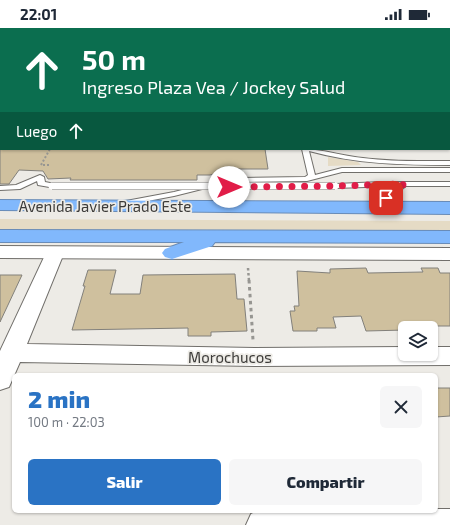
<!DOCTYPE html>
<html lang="es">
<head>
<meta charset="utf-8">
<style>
  body { margin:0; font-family:"Exo 2",sans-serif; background:#f6f6f7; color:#1f2937; height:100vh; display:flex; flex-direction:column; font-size:15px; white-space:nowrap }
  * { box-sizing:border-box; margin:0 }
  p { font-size:13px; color:#747a83 }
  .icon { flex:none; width:22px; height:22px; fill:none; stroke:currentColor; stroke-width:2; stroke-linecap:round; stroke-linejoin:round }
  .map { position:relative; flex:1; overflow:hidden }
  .drawer { position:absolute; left:12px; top:345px; width:426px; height:140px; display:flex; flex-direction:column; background:#fff; border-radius:6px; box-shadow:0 1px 3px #0004 }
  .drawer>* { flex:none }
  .top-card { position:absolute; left:0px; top:0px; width:450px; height:122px; box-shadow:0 1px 3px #0004; background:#0b6e4f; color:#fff; overflow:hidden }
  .buttons { position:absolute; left:398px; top:293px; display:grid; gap:8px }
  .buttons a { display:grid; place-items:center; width:40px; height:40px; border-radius:6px; background:#fff; box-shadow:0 1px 3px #0004; font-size:20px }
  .pin { position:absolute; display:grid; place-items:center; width:34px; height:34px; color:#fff; margin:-17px; border-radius:8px; box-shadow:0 2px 6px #0006 }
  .me { position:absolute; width:44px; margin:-22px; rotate:90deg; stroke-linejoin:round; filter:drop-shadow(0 0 3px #0008) }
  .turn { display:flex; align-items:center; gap:14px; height:84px; padding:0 16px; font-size:18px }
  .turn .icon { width:52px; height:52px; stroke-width:2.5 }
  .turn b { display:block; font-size:28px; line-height:34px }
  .then { display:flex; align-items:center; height:38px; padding:0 16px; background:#0003; gap:8px; font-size:15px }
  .round { display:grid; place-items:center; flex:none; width:42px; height:42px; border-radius:6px; background:#f6f6f7 }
  .overview { display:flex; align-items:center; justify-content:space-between; height:68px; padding:0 16px }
  h1 { font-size:24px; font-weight:800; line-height:30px; color:#2a73c4 }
  .cta { display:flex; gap:8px; margin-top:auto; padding:8px 16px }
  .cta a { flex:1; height:46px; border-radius:6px; background:#2a73c4; color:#fff; font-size:16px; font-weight:800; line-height:46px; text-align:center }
  .cta a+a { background:#f6f6f7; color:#1f2937 }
  .status { display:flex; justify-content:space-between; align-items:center; height:28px; padding:0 20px; background:#fff; direction:ltr }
  .status svg { height:11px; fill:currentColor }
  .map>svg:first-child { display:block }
</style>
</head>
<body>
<div class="status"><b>22:01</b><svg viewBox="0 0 49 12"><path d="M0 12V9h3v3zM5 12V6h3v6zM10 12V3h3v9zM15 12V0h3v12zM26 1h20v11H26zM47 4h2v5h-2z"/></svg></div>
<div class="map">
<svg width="450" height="497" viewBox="0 0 450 497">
  <rect width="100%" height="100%" fill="#edebe6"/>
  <g fill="#e5dbc5">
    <polygon points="328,129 358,134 361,137 328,138"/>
    <polygon points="0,191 450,193 450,203 0,203"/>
  </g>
  <g fill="#cfc09e" stroke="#82807b">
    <polygon points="0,121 265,121 268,141 235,141 210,147 197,147 197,152 70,152 71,150 48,151 43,143 19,142 9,156 0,156"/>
    <polygon points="366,240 368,245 423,244 421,240 438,240 440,245 450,245 450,298 410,298 411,300 405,300 405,302 366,303 361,288 333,289 336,300 317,300 317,303 293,303 290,283 295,283 294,278 299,278 297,243 330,245 330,241"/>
    <polygon points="88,242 116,242 110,266 140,266 143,247 235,246 237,271 244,271 247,303 211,304 211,308 188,308 188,300 72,302 85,258 83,258"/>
    <polygon points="0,247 22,247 0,294"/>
    <polygon points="436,360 450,360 450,388 436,389"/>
  </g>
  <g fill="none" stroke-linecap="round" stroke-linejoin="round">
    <defs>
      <g id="lane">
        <polygon points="441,0 445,0 446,1 442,1"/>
        <rect x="449" y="27" width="1" height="3"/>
        <rect x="449" y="52" width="1" height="4"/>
        <rect x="0" y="66" width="1" height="4"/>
        <rect x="449" y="87" width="1" height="4"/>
        <path d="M302,121C322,121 342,128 363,130C392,134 421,133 450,133V137C402,137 356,136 309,123L315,147L342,140H450V144H342L307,153L240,154L222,156L174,168L126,177L122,175L126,173L174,164L222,152L240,150L305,149L308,147Z"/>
        <polygon points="40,147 44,149 45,154 55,156 55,160 38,157 37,153 20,161 0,162 0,158 16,157"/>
        <polygon points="382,154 450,154 450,158 406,158 374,183 371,182 370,180 371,178 396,158 335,160 331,158 335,156"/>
      </g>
      <g id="street">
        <polygon points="55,219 62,221 64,225 27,316 255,320 405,319 405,326 431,326 431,319 450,319 450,337 255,338 20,334 9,359 0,362 0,323 46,225 48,221"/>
        <polygon points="436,481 450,481 450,497 246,497 251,486 257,483 436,483"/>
      </g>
      <polygon id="secondary" points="0,218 450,220 450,232 0,230"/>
      <g id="highway">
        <polygon points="0,172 450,174 450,186 0,182"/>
        <polygon points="0,202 450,203 450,215 215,214 212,218 172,231 165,229 162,225 165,221 184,214 0,214"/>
      </g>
    </defs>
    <use href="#lane" stroke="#716f6b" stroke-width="2"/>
    <use href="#street" stroke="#716f6b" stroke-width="2"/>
    <use href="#secondary" stroke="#716f6b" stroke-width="2"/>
    <use href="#highway" stroke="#698cb8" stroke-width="2"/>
    <polyline stroke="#979692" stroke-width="2" stroke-dasharray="2 2" stroke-linecap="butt" points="49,137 41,137 50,121"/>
    <polyline stroke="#979692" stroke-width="2.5" stroke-dasharray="2.5 2.5" stroke-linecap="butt" points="248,240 249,253"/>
    <polyline stroke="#979692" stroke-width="3" stroke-dasharray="3.5 3.5" stroke-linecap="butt" points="249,252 253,312"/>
    <use href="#lane" fill="#fff" fill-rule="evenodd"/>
    <use href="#street" fill="#fff" fill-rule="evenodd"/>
    <use href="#secondary" fill="#fff" fill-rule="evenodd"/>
    <use href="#highway" fill="#81b8fc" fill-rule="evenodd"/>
    <defs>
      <polyline id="lane-bridge" points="52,158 335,158"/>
    </defs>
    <use href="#lane-bridge" stroke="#716f6b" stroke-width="8" stroke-linecap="butt"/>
    <use href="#lane-bridge" stroke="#fff" stroke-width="7"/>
  </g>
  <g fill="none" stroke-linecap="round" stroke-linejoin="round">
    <polyline stroke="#e11d48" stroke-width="7" stroke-dasharray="0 12.6" points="229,159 334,158 404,156 386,170"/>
  </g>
  <g text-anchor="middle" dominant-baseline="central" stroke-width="3.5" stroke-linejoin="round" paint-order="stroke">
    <g font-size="15" fill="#3c3b39" stroke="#edebe6">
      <text x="105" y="178">Avenida Javier Prado Este</text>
      <text x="230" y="329">Morochucos</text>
    </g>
  </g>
</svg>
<div class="buttons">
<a><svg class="icon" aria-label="layers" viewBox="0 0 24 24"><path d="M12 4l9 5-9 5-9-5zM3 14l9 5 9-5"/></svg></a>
</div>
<div class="pin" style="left:386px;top:170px;background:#d93025"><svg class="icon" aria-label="arrive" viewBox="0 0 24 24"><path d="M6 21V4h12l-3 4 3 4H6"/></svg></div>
<svg class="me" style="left:229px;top:159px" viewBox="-20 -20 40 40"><circle r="19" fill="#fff"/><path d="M0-13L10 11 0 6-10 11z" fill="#e11d48"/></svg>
<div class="top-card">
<div class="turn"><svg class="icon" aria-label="ahead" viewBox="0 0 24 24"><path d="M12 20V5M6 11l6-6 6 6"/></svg><div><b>50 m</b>Ingreso Plaza Vea / Jockey Salud</div></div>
<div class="then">Luego<svg class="icon" aria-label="ahead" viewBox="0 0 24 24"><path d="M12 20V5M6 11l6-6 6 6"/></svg></div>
</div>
<section class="drawer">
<div class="overview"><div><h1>2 min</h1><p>100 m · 22:03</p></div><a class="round"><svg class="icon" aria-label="close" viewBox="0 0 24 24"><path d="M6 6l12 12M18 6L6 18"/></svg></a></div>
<div class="cta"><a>Salir</a><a>Compartir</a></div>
</section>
</div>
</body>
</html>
